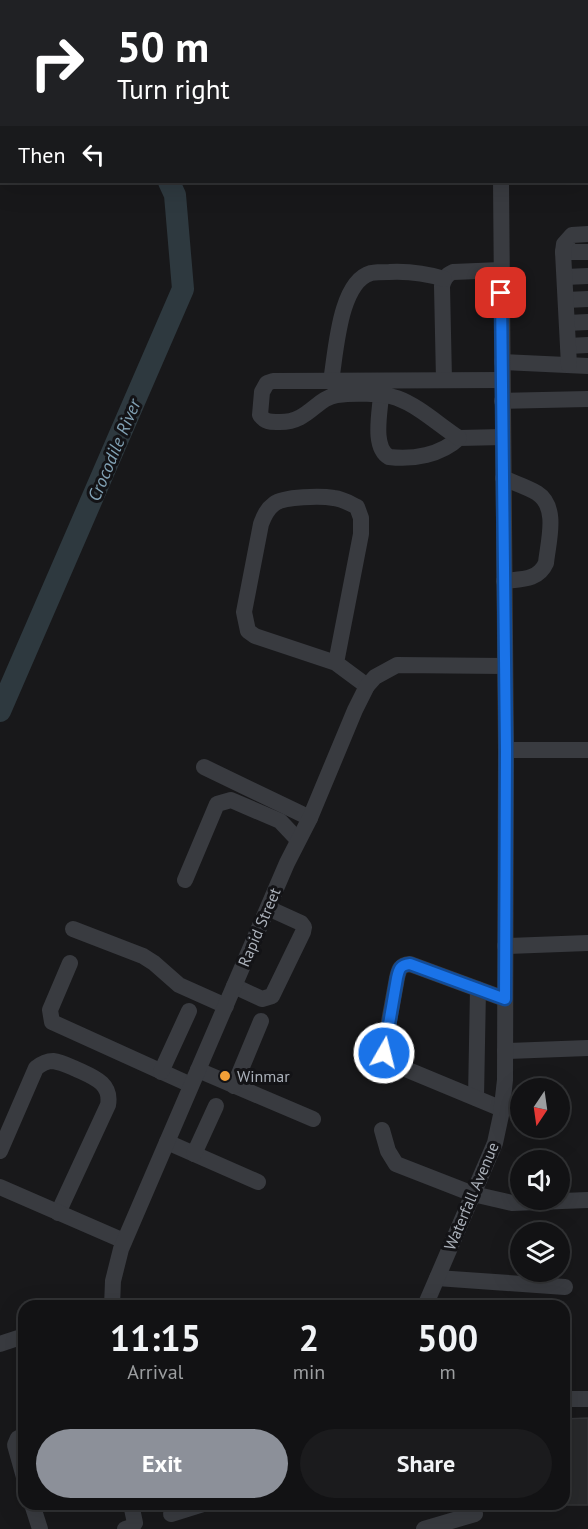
<!DOCTYPE html>
<html lang="en">
<head>
<meta charset="utf-8">
<style>
  body { margin:0; font-family:"PT Sans",sans-serif; background:#1b1b1d; color:#f1f3f6; height:100vh; display:flex; flex-direction:column; font-size:22px; white-space:nowrap }
  * { box-sizing:border-box; margin:0 }
  p { font-size:20px; color:#9c9ea0 }
  .icon { flex:none; width:33px; height:33px; fill:none; stroke:currentColor; stroke-width:2; stroke-linecap:round; stroke-linejoin:round }
  .map { position:relative; flex:1; overflow:hidden }
  .side { position:absolute; left:18px; top:1300px; width:552px; height:210px; display:flex; flex-direction:column; background:#121214; border-radius:18px; box-shadow:0 6px 24px #0002,0 0 0 2px #313234 }
  .side>* { flex:none }
  .top-card { position:absolute; left:0px; top:0px; width:588px; height:183px; box-shadow:0 6px 24px #0002,0 0 0 2px #313234; background:#202124; color:#fff; overflow:hidden }
  .needle { width:39px; rotate:193deg }
  .tools { position:absolute; left:510px; top:1078px; display:grid; gap:12px }
  .tools a { display:grid; place-items:center; width:60px; height:60px; border-radius:50%; background:#121214; box-shadow:0 6px 24px #0002,0 0 0 2px #313234; font-size:30px }
  .pin { position:absolute; display:grid; place-items:center; width:51px; height:51px; color:#fff; margin:-26px; border-radius:12px; box-shadow:0 3px 9px #0006 }
  .me { position:absolute; width:66px; margin:-33px; rotate:8deg; stroke-linejoin:round; filter:drop-shadow(0 0 4px #0008) }
  .turn { display:flex; align-items:center; gap:21px; height:126px; padding:0 18px; font-size:27px }
  .turn .icon { width:78px; height:78px; stroke-width:2.5 }
  .turn b { display:block; font-size:42px; line-height:51px }
  .then { display:flex; align-items:center; height:57px; padding:0 18px; background:#0003; gap:12px; font-size:22px }
  .eta { display:flex; justify-content:space-evenly; align-items:center; height:102px; text-align:center }
  .eta b { font-size:36px; font-weight:800; line-height:42px }
  .button { display:flex; gap:12px; margin-top:auto; padding:12px 18px }
  .button a { flex:1; height:69px; border-radius:36px; background:#8c9099; color:#fff; font-size:24px; font-weight:800; line-height:69px; text-align:center }
  .button a+a { background:#1b1b1d; color:#f1f3f6 }
  .map>svg:first-child { display:block }
</style>
</head>
<body>
<div class="map">
<svg width="588" height="1529" viewBox="0 0 588 1529">
  <rect width="100%" height="100%" fill="#18181a"/>
  <g fill="none" stroke-linecap="round" stroke-linejoin="round">
    <g stroke="#2e393f" stroke-width="22">
      <polyline points="83,0 84,2"/>
      <polyline points="0,711 183,289 175,195 169,182"/>
    </g>
  </g>
  <polygon fill="#28292b" stroke="#323336" stroke-width="1.5" points="588,1418 588,1505 564,1505 564,1419"/>
  <g fill="none" stroke-linecap="round" stroke-linejoin="round">
    <g stroke="#393b40" stroke-width="16">
      <polyline points="325,0 327,2"/>
      <polyline points="500,0 500,2"/>
      <polyline points="563,252 588,252"/>
      <polyline points="565,277 588,276"/>
      <polyline points="566,300 588,299"/>
      <polyline points="567,323 588,322"/>
      <polyline points="568,346 588,345"/>
      <polyline points="502,362 588,366"/>
      <polyline points="569,365 563,252 564,244 572,235 588,234"/>
      <path d="M444,380L442,286C444,279 446,275 453,272L501,270"/>
      <path d="M331,381C336,353 339,282 371,273C376,272 384,272 389,272C409,271 425,273 444,279"/>
      <path d="M381,395C380,413 372,447 389,457C413,460 441,455 459,438L503,437"/>
      <polyline points="502,401 588,399"/>
      <path d="M459,438C439,425 419,406 397,398C382,393 352,393 337,395C316,398 309,422 280,422C271,422 266,423 260,415L262,392L267,383L273,381L502,380"/>
      <path d="M503,478C514,483 527,487 537,493C559,507 548,542 546,563C538,581 520,579 504,581"/>
      <path d="M336,663L361,534V518L357,507C349,503 343,499 334,498C322,496 284,496 274,504C267,509 264,516 261,524L244,612L248,631L255,636L336,663L367,686"/>
      <polyline points="506,750 588,750"/>
      <polyline points="204,767 310,818"/>
      <polyline points="185,880 217,804 231,800 280,821 298,840"/>
      <polyline points="73,929 143,956 154,963 179,985 226,1006"/>
      <polyline points="505,946 588,943"/>
      <polyline points="70,963 50,1010 52,1022 191,1085"/>
      <polyline points="234,986 262,999 272,996 303,932 304,927 301,923 268,908"/>
      <polyline points="505,1051 588,1048"/>
      <polyline points="198,1070 313,1119"/>
      <polyline points="161,1072 189,1011"/>
      <polyline points="234,1086 261,1021"/>
      <polyline points="476,1098 478,989"/>
      <path d="M502,1109L396,1065L387,1057L384,1049L397,978C399,969 400,965 410,964L505,999"/>
      <polyline points="382,1130 388,1151 396,1164 473,1194 512,1203 588,1200"/>
      <polyline points="167,1142 258,1182"/>
      <path d="M0,1151L36,1068C41,1064 47,1061 53,1061C61,1062 69,1066 76,1069C93,1077 112,1083 108,1105L58,1213"/>
      <polyline points="194,1154 216,1106"/>
      <polyline points="0,1187 124,1241"/>
      <polyline points="437,1278 565,1287"/>
      <polyline points="112,1306 113,1281 121,1249 287,863 310,818 355,710 367,686 375,677 397,665 504,666"/>
      <polyline points="425,1306 495,1143 501,1115 505,1080 506,750 501,182"/>
      <polyline points="0,1344 24,1336"/>
      <polyline points="564,1399 588,1399"/>
      <polyline points="24,1436 18,1438 15,1445 24,1477"/>
      <polyline points="32,1504 40,1529"/>
      <polyline points="171,1514 203,1504"/>
      <polyline points="125,1529 131,1527 135,1523 131,1504"/>
      <polyline points="424,1529 475,1514"/>
    </g>
  </g>
  <g fill="none" stroke-linecap="round" stroke-linejoin="round">
    <defs>
      <path id="route" d="M384,1053L397,978C399,969 400,965 410,964L505,999L506,750L501,293"/>
    </defs>
    <use href="#route" stroke="#114b97" stroke-width="15"/>
    <use href="#route" stroke="#1a73e8" stroke-width="10"/>
  </g>
  <circle fill="#f3a037" stroke="#131316" stroke-width="2" cx="225" cy="1076" r="6"/>
  <g text-anchor="middle" dominant-baseline="central" stroke-width="6" stroke-linejoin="round" paint-order="stroke">
    <g font-size="16" fill="#abb1ba" stroke="#131316">
      <text transform="translate(259 927) rotate(-67)">Rapid Street</text>
      <text transform="translate(471 1196) rotate(-67)">Waterfall Avenue</text>
    </g>
    <g font-size="16" fill="#abb1ba" stroke="#131316" text-anchor="start">
      <text x="237" y="1076">Winmar</text>
    </g>
    <g font-size="18" font-style="italic" fill="#82a2b5" stroke="#131316">
      <text transform="translate(114 450) rotate(-67)">Crocodile River</text>
    </g>
  </g>
</svg>
<div class="tools">
<a><svg class="needle" viewBox="-14 -14 28 28"><path d="M0-13l5 13h-10z" fill="#e53935"/><path d="M0 13l5-13h-10z" fill="#9c9ea0"/></svg></a>
<a><svg class="icon" aria-label="sound" viewBox="0 0 24 24"><path d="M4 9h4l5-4v14l-5-4H4zM17 9q2 3 0 6"/></svg></a>
<a><svg class="icon" aria-label="layers" viewBox="0 0 24 24"><path d="M12 4l9 5-9 5-9-5zM3 14l9 5 9-5"/></svg></a>
</div>
<div class="pin" style="left:501px;top:293px;background:#d93025"><svg class="icon" aria-label="arrive" viewBox="0 0 24 24"><path d="M6 21V4h12l-3 4 3 4H6"/></svg></div>
<svg class="me" style="left:384px;top:1053px" viewBox="-20 -20 40 40"><circle r="17" fill="#1a73e8" stroke="#fff" stroke-width="3"/><path d="M0-11L8 9 0 5-8 9z" fill="#fff"/></svg>
<div class="top-card">
<div class="turn"><svg class="icon" aria-label="right" viewBox="0 0 24 24"><path d="M7 20v-9h11M14 6l5 5-5 5"/></svg><div><b>50 m</b>Turn right</div></div>
<div class="then">Then<svg class="icon" aria-label="left" viewBox="0 0 24 24"><path d="M17 20v-9H6M10 6l-5 5 5 5"/></svg></div>
</div>
<section class="side">
<div class="eta">
<div><b>11:15</b><p>Arrival</p></div>
<div><b>2</b><p>min</p></div>
<div><b>500</b><p>m</p></div>
</div>
<div class="button"><a>Exit</a><a>Share</a></div>
</section>
</div>
</body>
</html>
